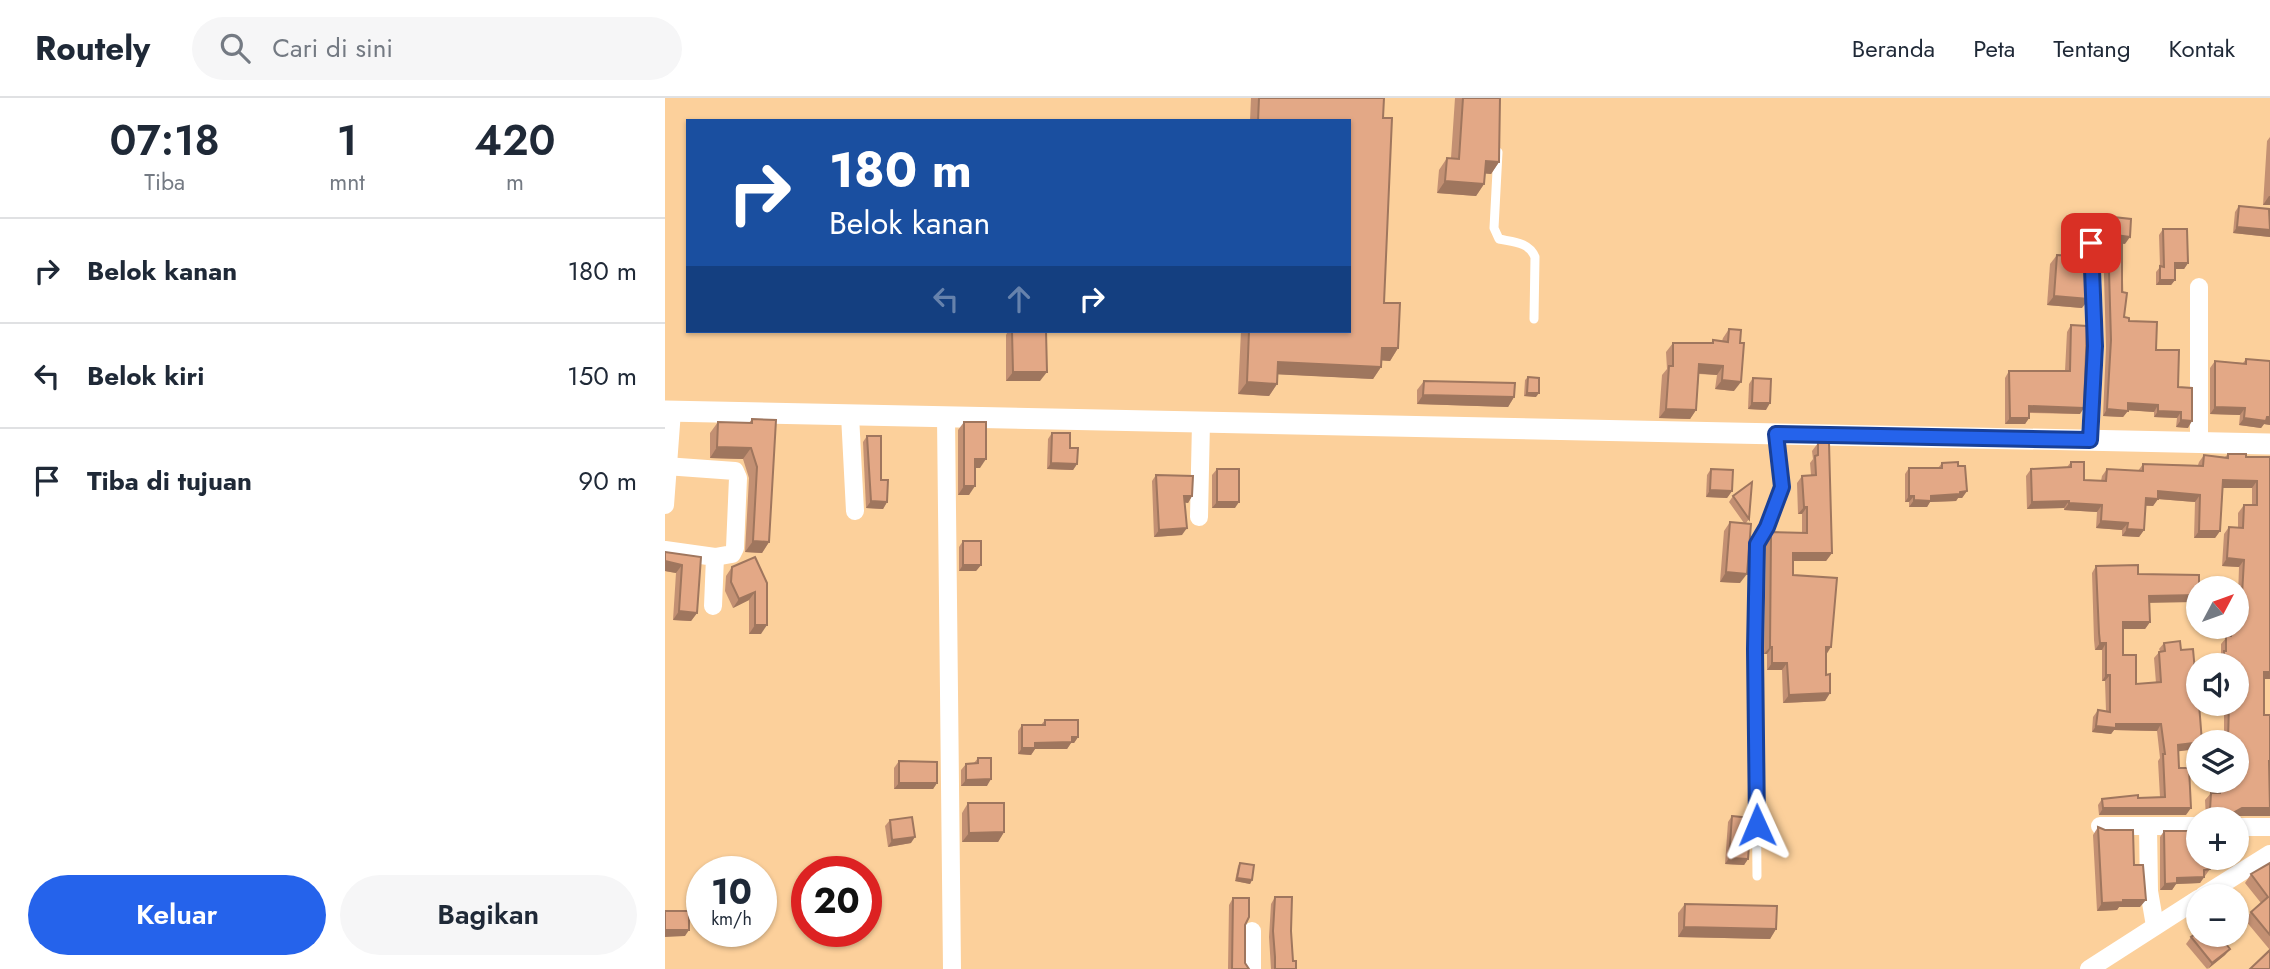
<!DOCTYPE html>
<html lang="id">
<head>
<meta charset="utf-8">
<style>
  body { margin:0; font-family:Jost,sans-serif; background:#f6f6f7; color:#1f2937; height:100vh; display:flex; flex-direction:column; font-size:26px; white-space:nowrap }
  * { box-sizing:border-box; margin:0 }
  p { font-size:23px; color:#747a83 }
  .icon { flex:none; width:38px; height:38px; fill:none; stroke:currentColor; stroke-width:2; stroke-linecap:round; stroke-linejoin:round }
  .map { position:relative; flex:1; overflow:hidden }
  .sheet { display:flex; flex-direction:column; background:#fff; width:665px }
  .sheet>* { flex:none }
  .banner { position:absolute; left:21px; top:21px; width:665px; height:214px; border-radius:0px; box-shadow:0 2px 5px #0004; background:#1a4fa0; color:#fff; overflow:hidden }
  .needle { width:46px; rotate:49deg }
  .fabs { position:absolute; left:1521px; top:478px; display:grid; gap:14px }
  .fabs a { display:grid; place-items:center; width:63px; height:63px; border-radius:50%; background:#fff; box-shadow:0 2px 5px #0004; font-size:35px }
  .speed { position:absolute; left:21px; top:758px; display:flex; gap:14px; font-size:35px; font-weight:700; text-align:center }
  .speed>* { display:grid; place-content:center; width:91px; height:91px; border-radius:50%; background:#fff; box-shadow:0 2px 5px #0004; line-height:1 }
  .speed small { font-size:18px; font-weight:400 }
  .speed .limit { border:10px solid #d22; background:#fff; color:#111 }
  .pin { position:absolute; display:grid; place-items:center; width:60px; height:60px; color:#fff; margin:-30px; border-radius:14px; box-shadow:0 4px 10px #0006 }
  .me { position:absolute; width:77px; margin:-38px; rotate:359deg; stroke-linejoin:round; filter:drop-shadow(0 0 5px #0008) }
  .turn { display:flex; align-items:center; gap:24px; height:147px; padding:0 28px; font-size:32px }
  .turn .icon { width:91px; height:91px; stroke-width:2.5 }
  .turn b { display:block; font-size:49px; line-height:60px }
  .lanes { display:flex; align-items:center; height:66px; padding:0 28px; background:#0003; justify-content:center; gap:35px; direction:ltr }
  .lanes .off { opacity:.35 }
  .eta { display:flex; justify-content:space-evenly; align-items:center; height:119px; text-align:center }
  .eta b { font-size:42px; font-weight:600; line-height:49px }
  .action { display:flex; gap:14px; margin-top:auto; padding:14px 28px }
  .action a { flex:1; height:80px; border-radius:42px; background:#2563eb; color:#fff; font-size:28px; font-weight:600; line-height:80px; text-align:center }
  .action a+a { background:#f6f6f7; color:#1f2937 }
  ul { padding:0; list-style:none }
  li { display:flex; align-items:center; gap:21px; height:105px; padding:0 28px; border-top:2px solid #e0e1e3 }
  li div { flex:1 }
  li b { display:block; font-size:26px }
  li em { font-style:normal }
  header { display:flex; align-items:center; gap:42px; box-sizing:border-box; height:98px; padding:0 35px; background:#fff; border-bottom:2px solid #e0e1e3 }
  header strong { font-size:33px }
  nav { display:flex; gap:38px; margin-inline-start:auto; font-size:24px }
  .search { width:490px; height:63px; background:#f6f6f7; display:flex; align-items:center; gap:18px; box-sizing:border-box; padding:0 24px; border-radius:38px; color:#747a83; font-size:26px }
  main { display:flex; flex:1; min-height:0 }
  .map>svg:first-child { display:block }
</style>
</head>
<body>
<header>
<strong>Routely</strong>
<div class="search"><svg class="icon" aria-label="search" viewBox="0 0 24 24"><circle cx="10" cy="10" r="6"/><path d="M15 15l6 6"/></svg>Cari di sini</div>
<nav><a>Beranda</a><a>Peta</a><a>Tentang</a><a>Kontak</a></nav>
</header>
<main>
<section class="sheet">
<div class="eta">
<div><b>07:18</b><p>Tiba</p></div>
<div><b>1</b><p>mnt</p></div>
<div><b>420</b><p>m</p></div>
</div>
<ul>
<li><svg class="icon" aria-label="right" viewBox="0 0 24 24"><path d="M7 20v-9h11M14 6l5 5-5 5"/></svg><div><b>Belok kanan</b></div><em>180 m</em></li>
<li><svg class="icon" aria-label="left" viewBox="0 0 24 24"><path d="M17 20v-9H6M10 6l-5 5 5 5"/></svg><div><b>Belok kiri</b></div><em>150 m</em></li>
<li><svg class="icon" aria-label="arrive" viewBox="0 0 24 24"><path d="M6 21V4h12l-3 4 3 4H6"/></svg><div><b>Tiba di tujuan</b></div><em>90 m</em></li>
</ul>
<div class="action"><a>Keluar</a><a>Bagikan</a></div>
</section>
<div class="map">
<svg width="1605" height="871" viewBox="0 0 1605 871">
  <rect width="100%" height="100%" fill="#fcd09b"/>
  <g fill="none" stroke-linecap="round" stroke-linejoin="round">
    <g stroke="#fff" stroke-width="9">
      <path d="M833,54L829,130L834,141C848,144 864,144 870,159L869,221"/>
      <polyline points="1092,778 1090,551 1092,446 1102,429 1117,389 1111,338"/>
    </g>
    <g stroke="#fff" stroke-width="18">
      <polyline points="1534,189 1534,345"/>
      <polyline points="185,317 190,413"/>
      <polyline points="281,319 287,871"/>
      <polyline points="1425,342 1430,249 1426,145"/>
      <polyline points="0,368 70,373 73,380 70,450 67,456 50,459"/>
      <polyline points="0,407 7,313"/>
      <polyline points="534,419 536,324"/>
      <polyline points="0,452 50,459 48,508"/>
      <polyline points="1435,728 1533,728"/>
      <polyline points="1483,729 1484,793 1490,828"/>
      <polyline points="1572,729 1605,729"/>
      <polyline points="1538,798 1605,756"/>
      <polyline points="587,871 587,833"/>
      <polyline points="1424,871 1533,801"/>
    </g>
    <polyline stroke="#fff" stroke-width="21" points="0,313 1605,346"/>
  </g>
  <g fill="#c39073">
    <polygon points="586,0 719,0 719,205 733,250 725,263 717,262 716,269 708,281 613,276 612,286 604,298 573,296 576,233 684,233 684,23 585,23"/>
    <polygon points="790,0 835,0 834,64 826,76 820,75 819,86 811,98 772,95 774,72 782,60 786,60"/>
    <polygon points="1605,39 1605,107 1598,107 1602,43"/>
    <polygon points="1574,108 1604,116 1605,139 1568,135 1570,114"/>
    <polygon points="1439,118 1460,146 1457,145 1459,219 1464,223 1491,252 1513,289 1523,330 1511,329 1512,320 1489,319 1489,314 1463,312 1458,319 1438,318 1441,249 1438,143 1433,137 1434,125"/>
    <polygon points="1498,131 1523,165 1519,171 1510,171 1510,182 1506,187 1491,187 1491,174 1495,169 1494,137"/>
    <polygon points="1392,157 1417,210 1382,207 1385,166"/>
    <polygon points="1406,227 1415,316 1364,315 1364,320 1360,326 1340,326 1340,280 1344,273 1400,273 1402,234"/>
    <polygon points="1064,231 1069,293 1050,291 1052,277 1034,276 1031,312 1025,321 994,320 997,277 1002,271 1001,254 1008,245 1046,245 1048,242 1057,243 1058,240"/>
    <polygon points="343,233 381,233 375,283 341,283 341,237"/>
    <polygon points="1581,261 1605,263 1605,327 1599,326 1596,330 1574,327 1575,317 1545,316 1545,270 1550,263 1578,265"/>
    <polygon points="863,279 871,299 859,298 860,282"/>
    <polygon points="1088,280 1101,312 1083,311 1084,286"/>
    <polygon points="759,283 849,299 843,309 752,306 752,292"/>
    <polygon points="87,321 104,444 97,455 80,454 84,380 78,361 45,360 45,335 53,324 84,325"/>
    <polygon points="299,324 315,370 310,370 304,397 293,397 293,332"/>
    <polygon points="387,335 405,350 412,366 408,372 382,371 383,341"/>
    <polygon points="202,338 222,404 218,411 201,410 198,344"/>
    <polygon points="1153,345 1167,455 1161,463 1128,463 1128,477 1161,557 1161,577 1165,595 1160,603 1118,605 1117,572 1102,572 1102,556 1099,556 1101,445 1108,434 1137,435 1137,416 1133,416 1132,385 1137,378 1146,377 1145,365 1148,361 1147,353"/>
    <polygon points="1563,356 1581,359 1605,359 1605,581 1599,581 1599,617 1604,670 1605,718 1572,718 1566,721 1541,721 1540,702 1546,695 1550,695 1550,682 1572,682 1572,644 1554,644 1555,642 1559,642 1559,615 1550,614 1550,606 1572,606 1572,567 1554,567 1553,560 1556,556 1556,546 1561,540 1560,528 1572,528 1574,469 1557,468 1559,436 1564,429 1573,429 1573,415 1579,407 1587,407 1587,390 1558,390 1555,433 1550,440 1529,440 1530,404 1493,401 1488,408 1480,408 1479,432 1474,439 1457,438 1457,432 1431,430 1432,414 1399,412 1399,410 1362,411 1361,378 1366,371 1402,369 1406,364 1419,382 1436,383 1437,378 1442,371 1473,373 1478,366 1533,367 1534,364 1539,357 1560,359"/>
    <polygon points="1277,365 1293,368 1302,393 1297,400 1293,400 1291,403 1265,404 1262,409 1244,409 1244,404 1240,404 1240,376 1244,370 1273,370"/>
    <polygon points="552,371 570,410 547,410 547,377"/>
    <polygon points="1046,371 1067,393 1062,400 1041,399 1042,377"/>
    <polygon points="491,377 527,398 523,405 520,404 517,437 489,439 487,383"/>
    <polygon points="1068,398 1084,421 1081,425 1075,485 1055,484 1059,433 1065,424 1079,425 1064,404"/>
    <polygon points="298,443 316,467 311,473 294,473 294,449"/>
    <polygon points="0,454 36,459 32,515 26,523 8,522 11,475 0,473"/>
    <polygon points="90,459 96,536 84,536 84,502 68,510 60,493 61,478 67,469"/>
    <polygon points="1431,468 1473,476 1533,490 1533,499 1530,504 1484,504 1485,524 1480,531 1458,531 1458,557 1471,586 1491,585 1489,560 1495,553 1494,551 1499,545 1516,552 1532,651 1513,653 1514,670 1521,717 1434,717 1433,707 1437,701 1495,699 1493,663 1495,660 1492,633 1449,632 1446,636 1427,634 1428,619 1433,612 1441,613 1440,583 1437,583 1437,552 1430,552 1429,542 1427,475"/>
    <polygon points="380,622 413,639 409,645 406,645 402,651 370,651 366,657 353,656 353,633 357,627 376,627"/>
    <polygon points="313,660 322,688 296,688 296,672 301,666 309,665"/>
    <polygon points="234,663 272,685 268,691 229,691 229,670"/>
    <polygon points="303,705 339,734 333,744 297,744 297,715"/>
    <polygon points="1067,718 1083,761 1079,767 1060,766 1063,724"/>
    <polygon points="225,722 246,745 223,749 220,728"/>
    <polygon points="1433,729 1469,767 1475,809 1454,809 1452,812 1432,813 1428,737"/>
    <polygon points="1499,733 1527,743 1545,771 1535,785 1511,786 1507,792 1495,792 1495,739"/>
    <polygon points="575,765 587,782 585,786 570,783 573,768"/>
    <polygon points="1605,765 1605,871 1605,852 1580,822 1586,814 1596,805 1580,785 1586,776"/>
    <polygon points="610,799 626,833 628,863 631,871 606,871 604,839 606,806"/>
    <polygon points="568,800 580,827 580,865 584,871 563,871 564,807"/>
    <polygon points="1020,806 1111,831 1105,841 1013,839 1013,815"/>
    <polygon points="1526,839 1565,851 1560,857 1542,871 1521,846"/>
  </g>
  <g fill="#9f765e">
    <polygon points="821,63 834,64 826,76 813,75"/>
    <polygon points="780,83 819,86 811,98 772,95"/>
    <polygon points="1604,98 1605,98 1605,107 1598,107"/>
    <polygon points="1572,129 1605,132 1605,139 1568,135"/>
    <polygon points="1457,138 1465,139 1460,146 1452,145"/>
    <polygon points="1510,165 1523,165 1519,171 1506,171"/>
    <polygon points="1495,182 1510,182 1506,187 1491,187"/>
    <polygon points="1389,198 1424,201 1417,210 1382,207"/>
    <polygon points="717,250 733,250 725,263 709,262"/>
    <polygon points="613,264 716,269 708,281 605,276"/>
    <polygon points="1034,266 1058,268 1052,277 1028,275"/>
    <polygon points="348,274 382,274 375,283 341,283"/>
    <polygon points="1057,282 1076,284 1069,293 1050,291"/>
    <polygon points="582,284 612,286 604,298 573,296"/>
    <polygon points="862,295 874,295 871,299 859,298"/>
    <polygon points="758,297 849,299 843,309 752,306"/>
    <polygon points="1087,305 1105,305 1101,312 1083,311"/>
    <polygon points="1463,305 1493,307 1489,314 1459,312"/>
    <polygon points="1364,308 1419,310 1415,316 1360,314"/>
    <polygon points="1550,309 1580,310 1575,317 1545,316"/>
    <polygon points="1001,311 1031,312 1025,321 994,320"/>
    <polygon points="1442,311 1463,313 1458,319 1438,318"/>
    <polygon points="1493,313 1516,314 1512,320 1489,319"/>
    <polygon points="1602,319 1605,319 1605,327 1599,326 1596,330 1574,327 1579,320"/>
    <polygon points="1345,320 1364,320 1360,326 1340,326"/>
    <polygon points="1516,322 1527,323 1523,330 1511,329"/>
    <polygon points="52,349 86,350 78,361 45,360"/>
    <polygon points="310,361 321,361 315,370 304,370"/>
    <polygon points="386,365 412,366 408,372 382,371"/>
    <polygon points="1558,382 1592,383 1587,390 1553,390"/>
    <polygon points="299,388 310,388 304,397 293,397"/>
    <polygon points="1045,392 1067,393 1062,400 1041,399"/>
    <polygon points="1302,393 1297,400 1293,400 1291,403 1265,404 1262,409 1244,409 1249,402 1266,398"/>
    <polygon points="1493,393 1535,397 1530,404 1493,401 1488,408 1475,407 1481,400"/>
    <polygon points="519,398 527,398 523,405 515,404"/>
    <polygon points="1244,398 1249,398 1244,404 1240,404"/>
    <polygon points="206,403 222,404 218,411 201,410"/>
    <polygon points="1404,403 1399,410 1362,411 1367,404"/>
    <polygon points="552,404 574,404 570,410 547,410"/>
    <polygon points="1404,405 1437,407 1432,414 1399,412"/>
    <polygon points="1139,409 1142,409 1137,416 1133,416"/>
    <polygon points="1436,423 1463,425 1457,432 1431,430"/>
    <polygon points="522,430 517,437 489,439 494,432"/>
    <polygon points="1462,431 1479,432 1474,439 1457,438"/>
    <polygon points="1534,433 1555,433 1550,440 1529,440"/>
    <polygon points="88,443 104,444 97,455 80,454"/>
    <polygon points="1128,455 1167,455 1161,463 1122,463"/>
    <polygon points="1562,460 1579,462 1574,469 1557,468"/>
    <polygon points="0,463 17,467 11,475 0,473"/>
    <polygon points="298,467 316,467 311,473 294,473"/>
    <polygon points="1061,474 1082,476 1075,485 1055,484"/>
    <polygon points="90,494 84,502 68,510 74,501"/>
    <polygon points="1533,497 1533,499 1530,504 1480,505 1484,498"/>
    <polygon points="14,513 32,515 26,523 8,522"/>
    <polygon points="1458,524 1485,524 1480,531 1453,531"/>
    <polygon points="90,527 102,527 96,536 84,536"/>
    <polygon points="1435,545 1441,545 1437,552 1430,552"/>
    <polygon points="1105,549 1107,549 1102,556 1099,556"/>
    <polygon points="1161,549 1166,549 1161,557"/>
    <polygon points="1107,565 1122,565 1117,572 1102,572"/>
    <polygon points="1599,574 1605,574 1605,581 1594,581"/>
    <polygon points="1441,577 1445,577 1440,583 1437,583"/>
    <polygon points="1165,595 1160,603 1118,605 1124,597"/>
    <polygon points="1555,607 1564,607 1559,615 1550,614"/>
    <polygon points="1451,626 1496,626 1492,633 1449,632 1446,636 1427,634 1431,628"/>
    <polygon points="407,639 413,639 409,645 406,645 402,651 370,651 366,657 353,656 357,650 370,645"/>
    <polygon points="1533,645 1532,651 1508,654 1513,647"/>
    <polygon points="326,681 322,688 296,688 301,682"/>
    <polygon points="234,685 272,685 268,691 229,691"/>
    <polygon points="1438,710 1526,710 1521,717 1434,717"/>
    <polygon points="1577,710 1605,710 1605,718 1572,718 1566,721 1568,715"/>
    <polygon points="339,734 333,744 297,744 304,735"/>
    <polygon points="250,739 246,745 223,749 227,742"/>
    <polygon points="1572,751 1580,751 1575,758 1572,758"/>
    <polygon points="1064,760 1083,761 1079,767 1060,766"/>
    <polygon points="1539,779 1535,785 1511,786 1507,792 1495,792 1500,786 1512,780"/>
    <polygon points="572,780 587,782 585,786 570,783"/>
    <polygon points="1458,802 1481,802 1475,809 1454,809 1452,812 1432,813 1437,805"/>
    <polygon points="1019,829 1111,831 1105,841 1013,839"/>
    <polygon points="0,832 24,832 20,838 0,839"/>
    <polygon points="1565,851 1560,857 1543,871 1547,865"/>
  </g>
  <g fill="#e3a886" stroke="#9f765e" stroke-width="2">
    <polygon points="594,0 719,0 718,20 727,20 719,205 735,205 733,250 717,250 716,269 613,264 612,286 582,284 584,233 684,233 684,23 593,23"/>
    <polygon points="798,0 835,0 834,64 821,63 819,86 780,83 782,60 794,61"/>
    <polygon points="1574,108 1604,111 1605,132 1572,129"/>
    <polygon points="1439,118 1466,121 1465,139 1457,138 1457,194 1462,195 1459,219 1464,220 1464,223 1492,224 1491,252 1514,252 1513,289 1527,290 1527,323 1516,322 1516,314 1493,313 1493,307 1463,305 1463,313 1442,311 1446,242 1443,137 1438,130"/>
    <polygon points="1498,131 1522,131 1523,165 1510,165 1510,182 1495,182 1495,168 1499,169"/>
    <polygon points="1392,157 1422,159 1424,201 1389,198"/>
    <polygon points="1406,227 1422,228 1419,310 1364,308 1364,320 1345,320 1344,273 1405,273"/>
    <polygon points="1064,231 1076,232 1075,245 1079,245 1076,284 1057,282 1058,268 1034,266 1031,312 1001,311 1004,268 1008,268 1008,245 1048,245 1048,242 1063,244"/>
    <polygon points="347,233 381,233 382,274 348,274"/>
    <polygon points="1581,261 1605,263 1605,319 1602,319 1601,323 1579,320 1580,310 1550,309 1550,263 1581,266"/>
    <polygon points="863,279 874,280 874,295 862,295"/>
    <polygon points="1088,280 1106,281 1105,305 1087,305"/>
    <polygon points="759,283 850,285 849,299 758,297"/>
    <polygon points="87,321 111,322 104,444 88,443 92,369 86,350 52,349 53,324 87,325"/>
    <polygon points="299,324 321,324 321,361 310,361 310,388 299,388"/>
    <polygon points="387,335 405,335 405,350 413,350 412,366 386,365"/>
    <polygon points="202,338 216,338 216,382 223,382 222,404 206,403"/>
    <polygon points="1153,345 1164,345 1167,455 1128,455 1128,477 1172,480 1166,549 1161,549 1161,577 1165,576 1165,595 1124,597 1122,565 1107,565 1107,549 1105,549 1106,437 1108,434 1142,435 1142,409 1139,409 1137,378 1151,377 1150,358 1153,357"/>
    <polygon points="1563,356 1581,356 1581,359 1605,359 1605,574 1599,574 1599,617 1605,617 1605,663 1604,663 1605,710 1577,710 1568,715 1566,721 1549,721 1545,712 1546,695 1555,695 1555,682 1572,682 1572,644 1555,644 1555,642 1563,642 1564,607 1555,607 1555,606 1572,606 1572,567 1559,567 1559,553 1561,553 1561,538 1566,538 1566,528 1572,528 1572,496 1577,497 1579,462 1562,460 1564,429 1578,430 1579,407 1592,407 1592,383 1558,382 1555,433 1534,433 1535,397 1493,393 1493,401 1481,400 1479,432 1462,431 1463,425 1436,423 1437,407 1404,405 1404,403 1367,404 1366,371 1406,369 1406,364 1419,364 1419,382 1441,383 1442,371 1478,373 1478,366 1538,368 1539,357 1563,360"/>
    <polygon points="1293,364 1293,368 1300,368 1302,393 1295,394 1295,396 1266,398 1266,403 1249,402 1249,398 1244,398 1244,370 1277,370 1277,365"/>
    <rect x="552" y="371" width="22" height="33"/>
    <polygon points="1046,371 1068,372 1067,393 1045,392"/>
    <polygon points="491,377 528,378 527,398 519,398 522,430 494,432"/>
    <polygon points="1087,384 1084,421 1068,398"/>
    <polygon points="1065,424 1086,426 1082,476 1061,474"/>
    <rect x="298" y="443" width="18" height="24"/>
    <polygon points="0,454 36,459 32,515 14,513 17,467 0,463"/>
    <polygon points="90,459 102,485 102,527 90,527 90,494 74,501 66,484 67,469"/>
    <polygon points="1473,467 1473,476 1534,477 1534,490 1533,490 1533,497 1484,498 1485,524 1458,524 1458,557 1471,557 1471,586 1496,584 1494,554 1500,553 1499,545 1515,543 1516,552 1528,551 1531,585 1533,585 1533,606 1534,606 1537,644 1513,647 1514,670 1524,670 1526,710 1438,710 1437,701 1473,697 1473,700 1500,699 1498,656 1500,656 1496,626 1451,626 1451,630 1431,628 1433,612 1445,614 1445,577 1441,577 1441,545 1435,545 1434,535 1431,468"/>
    <polygon points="380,622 413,622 413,639 407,639 407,644 370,645 370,650 357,650 357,627 380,627"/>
    <polygon points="313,660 326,660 326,681 301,682 301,666 313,665"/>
    <polygon points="234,663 272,664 272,685 234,685"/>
    <polygon points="303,705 339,705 339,734 304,735"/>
    <polygon points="1067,718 1086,720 1083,761 1064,760"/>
    <polygon points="247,719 250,739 227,742 225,722"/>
    <polygon points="1433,729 1440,732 1468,732 1469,767 1478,767 1481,802 1458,802 1458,804 1437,805"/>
    <polygon points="1572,731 1579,733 1580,751 1572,751"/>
    <polygon points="1499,733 1526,733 1527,743 1533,743 1533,760 1544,760 1545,771 1539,772 1539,779 1512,780 1512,785 1500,786"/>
    <polygon points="575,765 589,767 587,782 572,780"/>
    <polygon points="1605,765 1605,837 1586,814 1603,799 1586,776"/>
    <polygon points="610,799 627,799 626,833 628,863 631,863 631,871 610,871 610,859 608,833"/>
    <polygon points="568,800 584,800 584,819 580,827 580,865 584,871 567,871"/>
    <polygon points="1020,806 1112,808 1111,831 1019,829"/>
    <rect x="0" y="813" width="24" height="19"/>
    <polygon points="1533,834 1533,836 1553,836 1565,851 1547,865 1526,839"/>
    <polygon points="1605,852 1605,871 1585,871"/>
  </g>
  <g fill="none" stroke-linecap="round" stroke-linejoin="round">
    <defs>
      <polyline id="route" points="1092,727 1090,551 1092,446 1102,429 1117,389 1111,336 1425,342 1430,248 1426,145"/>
    </defs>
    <use href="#route" stroke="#184099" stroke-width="18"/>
    <use href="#route" stroke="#2563eb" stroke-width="12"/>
  </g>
</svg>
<div class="fabs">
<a><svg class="needle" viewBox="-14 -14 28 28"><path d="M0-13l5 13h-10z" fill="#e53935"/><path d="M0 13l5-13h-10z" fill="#747a83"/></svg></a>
<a><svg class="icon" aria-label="sound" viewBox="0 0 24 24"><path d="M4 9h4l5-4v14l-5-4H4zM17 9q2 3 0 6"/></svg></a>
<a><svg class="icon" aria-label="layers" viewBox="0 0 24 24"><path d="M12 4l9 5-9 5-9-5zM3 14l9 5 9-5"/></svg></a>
<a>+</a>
<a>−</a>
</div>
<div class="speed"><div>10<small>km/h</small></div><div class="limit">20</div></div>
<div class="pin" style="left:1426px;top:145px;background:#d93025"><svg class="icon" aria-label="arrive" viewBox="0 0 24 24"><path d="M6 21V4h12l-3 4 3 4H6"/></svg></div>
<svg class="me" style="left:1092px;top:727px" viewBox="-20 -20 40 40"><path d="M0-17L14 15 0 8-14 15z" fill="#2563eb" stroke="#fff" stroke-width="4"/></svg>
<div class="banner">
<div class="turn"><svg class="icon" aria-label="right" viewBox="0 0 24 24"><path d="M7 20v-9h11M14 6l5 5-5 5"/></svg><div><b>180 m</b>Belok kanan</div></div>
<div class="lanes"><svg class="icon off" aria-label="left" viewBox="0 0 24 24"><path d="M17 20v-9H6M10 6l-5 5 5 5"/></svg><svg class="icon off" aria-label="ahead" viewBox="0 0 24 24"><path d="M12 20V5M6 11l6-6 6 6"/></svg><svg class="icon" aria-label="right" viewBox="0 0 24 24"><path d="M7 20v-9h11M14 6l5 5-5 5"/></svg></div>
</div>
</div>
</main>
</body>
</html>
